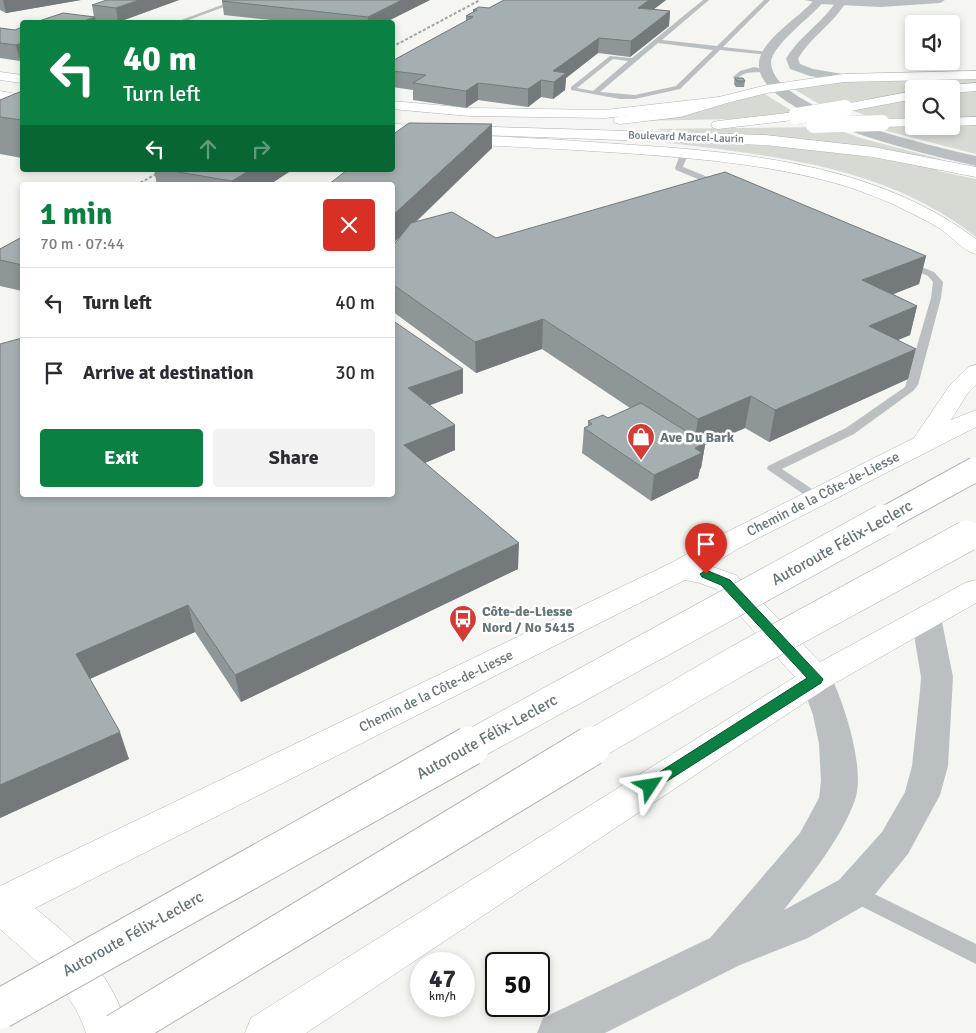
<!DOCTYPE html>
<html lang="en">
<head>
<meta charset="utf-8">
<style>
  body { margin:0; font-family:Signika,sans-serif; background:#f2f2f3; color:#2b2b33; height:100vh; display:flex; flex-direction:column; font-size:19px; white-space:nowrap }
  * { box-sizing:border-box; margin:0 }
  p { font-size:16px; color:#7c7c81 }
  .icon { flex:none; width:28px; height:28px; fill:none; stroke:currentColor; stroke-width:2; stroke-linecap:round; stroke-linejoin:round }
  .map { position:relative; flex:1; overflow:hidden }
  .panel { position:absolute; left:20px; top:182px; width:375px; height:315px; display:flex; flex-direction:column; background:#fff; border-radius:5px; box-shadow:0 2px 8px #0003 }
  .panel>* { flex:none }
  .guide { position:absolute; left:20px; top:20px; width:375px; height:152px; border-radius:5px; box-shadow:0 2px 8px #0003; background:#0b8043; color:#fff; overflow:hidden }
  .buttons { position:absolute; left:905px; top:15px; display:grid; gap:10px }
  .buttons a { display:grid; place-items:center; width:55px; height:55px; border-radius:5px; background:#fff; box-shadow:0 2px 8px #0003; font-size:25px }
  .speed { position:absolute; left:410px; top:952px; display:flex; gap:10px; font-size:25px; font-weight:700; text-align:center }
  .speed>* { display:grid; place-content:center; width:65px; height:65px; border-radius:50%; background:#fff; box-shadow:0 2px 8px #0003; line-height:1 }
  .speed small { font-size:12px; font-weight:400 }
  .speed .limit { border:2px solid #111; border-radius:8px; background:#fff; color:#111 }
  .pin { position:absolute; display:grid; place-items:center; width:42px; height:42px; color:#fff; margin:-51px -21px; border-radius:50% 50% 50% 0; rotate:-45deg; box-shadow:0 0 5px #0007 }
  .pin .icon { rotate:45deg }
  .me { position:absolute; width:55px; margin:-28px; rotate:57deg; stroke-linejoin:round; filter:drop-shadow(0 0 4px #0008) }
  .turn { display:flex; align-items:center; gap:18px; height:105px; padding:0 20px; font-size:22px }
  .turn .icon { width:65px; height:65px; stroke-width:2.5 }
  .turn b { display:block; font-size:35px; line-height:42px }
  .lanes { display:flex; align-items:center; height:48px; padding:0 20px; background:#0003; justify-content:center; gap:25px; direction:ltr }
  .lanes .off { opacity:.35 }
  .round { display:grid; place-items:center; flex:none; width:52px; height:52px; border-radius:5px; background:#f2f2f3 }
  .overview { display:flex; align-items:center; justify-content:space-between; height:85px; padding:0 20px }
  h1 { font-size:30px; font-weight:700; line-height:38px; color:#0b8043 }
  .button { display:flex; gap:10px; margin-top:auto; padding:10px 20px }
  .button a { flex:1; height:58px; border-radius:5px; background:#0b8043; color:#fff; font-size:20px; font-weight:700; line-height:58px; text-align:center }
  .button a+a { background:#f2f2f3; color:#2b2b33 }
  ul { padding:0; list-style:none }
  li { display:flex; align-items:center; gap:15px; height:70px; padding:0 20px; border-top:1px solid #e1e1e2 }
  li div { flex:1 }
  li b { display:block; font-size:19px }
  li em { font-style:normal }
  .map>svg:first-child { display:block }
</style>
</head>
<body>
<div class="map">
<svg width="976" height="1033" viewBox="0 0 976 1033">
  <rect width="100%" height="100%" fill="#f5f5f2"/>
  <g fill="#d6dad2">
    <polygon points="976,76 976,83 914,89 914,91 824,107 794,89 834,81"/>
    <polygon points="976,88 976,117 951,117 951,91"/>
    <polygon points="763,93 794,112 730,119 638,121"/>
    <polygon points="914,97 914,118 874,119 849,109"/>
    <polygon points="976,124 976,154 871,127 951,126 951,125"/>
    <polygon points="829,127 864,139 944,160 842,144 782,137 658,130 658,129"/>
    <path d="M667,140C759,143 849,152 939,169L938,171L976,179V237C889,167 776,156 669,143Z"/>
  </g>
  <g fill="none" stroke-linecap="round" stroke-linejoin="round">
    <defs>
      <g id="secondary">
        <polygon points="976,71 976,79 844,82 767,93 719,105 605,118 469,116 392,109 392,101 469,108 605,110 719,97 767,85 844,74"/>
        <path d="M392,132C468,135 544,138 619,144C742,152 875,163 976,239V254C961,250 952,236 939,228C908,210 871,193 835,183C766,164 694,158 623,153C546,148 469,144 392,142Z"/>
        <path d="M976,365V385L967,394L951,420L976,410V427L739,548L710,566L736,575L820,662L965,583L976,580V603L828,687L306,1033H245L251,1018L795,677L716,589L700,583L685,580L35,908C84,948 110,972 130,1033H86C72,988 34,959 0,929V886L671,563L719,536L914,438L950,385L968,367Z"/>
      </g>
      <g id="primary">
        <polygon points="0,72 22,75 22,83 0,80"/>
        <polygon points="0,91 22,95 22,103 0,99"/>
        <polygon points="719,97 726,101 724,104 680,117 620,124 615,123 613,120 615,117 620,116 678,109"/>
        <polygon points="976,117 976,125 951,126 950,126 951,118"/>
        <polygon points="882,119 914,119 914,126 919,126 882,127 877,126 875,123 877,120"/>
        <polygon points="392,124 765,135 873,147 976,167 976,177 873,157 765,145 392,132"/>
      </g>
      <g id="motorway">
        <polygon points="976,83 976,91 951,93 951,89 944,89 951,85"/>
        <polygon points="914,91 914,99 845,112 840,111 838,108 840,105 845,104"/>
        <polygon points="796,112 801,113 803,116 801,119 718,129 713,128 711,125 713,122 718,121"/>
      </g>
    </defs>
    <use href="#secondary" stroke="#afb6b9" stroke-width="1"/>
    <use href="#primary" stroke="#aeb4b7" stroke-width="1"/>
    <use href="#motorway" stroke="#b0b5b7" stroke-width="1"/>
    <g fill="#bac0c2" fill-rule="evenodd">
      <polygon points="235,0 243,0 183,22 176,22"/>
      <path d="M703,0H709L662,40L717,46L764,0H770L723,47L768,52L771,54L770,55L720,50L680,89L635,99H620L571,90V87L610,56L632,58ZM658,43L713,50L676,86L635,95L600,92ZM613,59L628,61L593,91L577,88Z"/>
      <polygon points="804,0 821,0 822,1 819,3"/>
      <path d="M754,67L769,70C760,75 749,69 739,77L740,84H736L733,77L740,71Z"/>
      <polygon points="681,152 688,154 683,167 723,183 723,187 717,187 676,170 675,168"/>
      <polygon points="905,260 934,272 943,282 941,298 918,385 913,391 854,434 782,469 824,497 822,500 812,500 767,469 768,466 846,428 905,387 931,298 933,282 928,276 902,265 902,261"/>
      <polygon points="854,884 976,944 976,964 847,899 844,893 847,887"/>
    </g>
    <polygon fill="#bac0c2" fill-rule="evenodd" points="815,0 945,0 940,3 881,7 819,4 815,3"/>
    <g fill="#bac0c2" fill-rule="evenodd">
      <path d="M814,0H825C814,15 771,45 771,63C773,111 937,147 976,156V166C935,156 753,117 759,62C761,40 801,16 814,0Z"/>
      <path d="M837,0H847C835,23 811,36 798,59L800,64L813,69L849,75L851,78L844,82L810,76L790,69L786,59C799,36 823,23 837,0Z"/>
      <path d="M926,606L937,610L941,617L953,677L948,766L940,795L908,854L867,904L808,938L740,965L605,1033H537L543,1018L710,938L800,833L819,798L821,781L819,744L813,715L800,679L804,671L816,667L828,671C843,698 866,769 855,800C840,841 810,876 784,910L839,880L882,832L905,792L912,766L920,691L921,677L911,617L915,610Z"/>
    </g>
    <use href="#secondary" fill="#fff" fill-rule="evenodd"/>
    <use href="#primary" fill="#fff" fill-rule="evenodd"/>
    <use href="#motorway" fill="#fff" fill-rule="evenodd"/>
    <g stroke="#9da5a8" stroke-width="2" stroke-dasharray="3 2" stroke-linecap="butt">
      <polyline points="392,47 480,0"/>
      <polyline points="136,185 164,170"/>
    </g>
    <defs>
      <polyline id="primary-bridge" points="814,125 882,123"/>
      <polyline id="motorway-bridge-far3" points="796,116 845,108"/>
      <polyline id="motorway-bridge-far2" points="881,521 976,469"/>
      <g id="motorway-bridge-far1">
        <polyline points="468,747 883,520"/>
        <polyline points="589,747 741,659 967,536"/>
      </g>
      <g id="motorway-bridge">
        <polyline points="0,1009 470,746"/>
        <polyline points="117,1033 591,746"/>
      </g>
    </defs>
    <use href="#primary-bridge" stroke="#aeb4b7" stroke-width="16" stroke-linecap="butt"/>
    <use href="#motorway-bridge-far3" stroke="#b0b5b7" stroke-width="16" stroke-linecap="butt"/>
    <use href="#motorway-bridge-far2" stroke="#b0b5b7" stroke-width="26" stroke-linecap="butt"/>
    <use href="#motorway-bridge-far1" stroke="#b0b5b7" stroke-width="32" stroke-linecap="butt"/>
    <use href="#motorway-bridge" stroke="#b0b5b7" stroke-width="41" stroke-linecap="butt"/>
    <use href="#primary-bridge" stroke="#fff" stroke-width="16"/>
    <use href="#motorway-bridge-far3" stroke="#fff" stroke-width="16"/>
    <use href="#motorway-bridge-far2" stroke="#fff" stroke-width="24"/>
    <use href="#motorway-bridge-far1" stroke="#fff" stroke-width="31"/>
    <use href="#motorway-bridge" stroke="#fff" stroke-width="39"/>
  </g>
  <g fill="#8e9698">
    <polygon points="0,0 81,0 6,13 0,10"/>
    <polygon points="179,0 119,22 96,20 96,22 81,22 94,17 92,5"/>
    <polygon points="430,0 386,22 290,22 224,15 222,1"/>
    <polygon points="504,0 666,0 654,9 670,11 669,26 630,57 598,53 566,78 565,90 553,99 541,97 528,107 478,100 466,108 413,100 413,90 392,87 392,61 466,21 466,16 473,12 473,10 489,8"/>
    <polygon points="0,28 15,30 20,61 0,58"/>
    <polygon points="735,78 745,81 744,87 736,87 734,84"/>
    <polygon points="22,91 22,158 0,154 0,100"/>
    <polygon points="492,148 416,222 496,238 926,256 919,284 893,294 917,306 910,335 898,340 908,379 769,442 745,428 705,445 701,468 700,469 698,478 651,501 582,453 584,428 588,426 588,421 608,418 630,408 542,349 476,373 392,311 392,247 400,236 392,244 392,185"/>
    <polygon points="154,170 292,170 269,185 157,185"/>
    <polygon points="22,237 22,291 0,286 0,249"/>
    <polygon points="392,320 463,393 429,405 455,425 455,450 425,463 518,569 241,702 195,632 90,679 129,759 0,818 0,344"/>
  </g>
  <g fill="#747a7c">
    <polygon points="3,0 81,0 6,13"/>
    <polygon points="139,0 179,0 118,22 116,8"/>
    <polygon points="402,0 430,0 386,22 368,22 368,17"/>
    <polygon points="649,0 666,0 637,22 638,8"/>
    <polygon points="670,11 669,26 630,57 631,41"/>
    <polygon points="95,17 96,22 81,22"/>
    <polygon points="599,38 598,53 566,78 565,90 553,99 554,82 553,71"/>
    <polygon points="22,43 22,60 20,61 16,45"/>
    <polygon points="541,80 541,97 528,107 528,89"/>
    <polygon points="478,83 478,100 466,108 466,91"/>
    <polygon points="492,124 492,148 392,244 392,216"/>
    <polygon points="250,170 292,170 269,185 233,185 232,181"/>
    <polygon points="926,256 919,284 856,309 862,280"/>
    <polygon points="917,306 910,335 862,355 869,326"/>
    <polygon points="543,319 542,349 476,373 475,342"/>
    <polygon points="916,349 908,379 769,442 775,410"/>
    <polygon points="463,369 463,393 409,413 408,388"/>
    <polygon points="751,396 745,428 705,445 701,468 700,469 698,478 651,501 654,475 693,451 698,419"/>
    <polygon points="455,425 455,450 406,471 404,445"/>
    <polygon points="519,543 518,569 241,702 235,675"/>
    <polygon points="188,605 195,632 85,681 76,654"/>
    <polygon points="120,732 129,759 0,818 0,785"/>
  </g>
  <g fill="#a5aeb1" stroke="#747a7c">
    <polygon points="107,0 139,0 116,8 92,5"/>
    <polygon points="223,0 402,0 368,17 222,1"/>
    <polygon points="504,0 649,0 638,8 670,11 631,41 599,38 553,71 566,73 554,82 541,80 528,89 478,83 466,91 413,83 426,75 392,71 392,61 473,17 466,16 477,10 473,10 479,7 489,8"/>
    <polygon points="63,13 95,17 81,22 36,22"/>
    <polygon points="22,27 22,43 16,45 0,43 0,28 15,30"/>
    <polygon points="735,78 743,78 745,81 737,81"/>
    <polygon points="22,91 22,120 0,117 0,100"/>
    <polygon points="409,123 492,124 392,216 392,185 328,185 347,170 392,170 392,135"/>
    <polygon points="166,170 250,170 232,181"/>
    <polygon points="725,172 926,256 862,280 917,306 869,326 916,349 775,410 751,396 698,419 543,319 475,342 392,284 392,247 411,223 452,212 496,238"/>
    <polygon points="120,183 132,185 117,185"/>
    <polygon points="22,237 22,265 0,260 0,249"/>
    <polygon points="392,320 463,369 408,388 455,425 404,445 519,543 235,675 188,605 76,654 120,732 0,785 0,344 22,338 22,495 392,495"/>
    <polygon points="641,403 705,443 695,448 702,453 654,475 584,428 592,424 588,421 603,415 608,418"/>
  </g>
  <polygon fill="#0b8043" stroke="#07532c" points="706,570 730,580 823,679 821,683 650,792 644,791 642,786 644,782 807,678 721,585 702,577 700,574"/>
  <defs>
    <symbol id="shop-pin" viewBox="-11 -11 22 30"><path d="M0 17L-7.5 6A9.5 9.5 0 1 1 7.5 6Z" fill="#d43b34" stroke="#fff"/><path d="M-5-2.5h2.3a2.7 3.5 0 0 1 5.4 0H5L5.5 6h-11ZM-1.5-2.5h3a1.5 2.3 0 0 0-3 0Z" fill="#fff"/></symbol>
    <symbol id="bus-pin" viewBox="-11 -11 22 30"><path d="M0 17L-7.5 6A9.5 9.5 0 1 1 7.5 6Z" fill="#d43b34" stroke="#fff"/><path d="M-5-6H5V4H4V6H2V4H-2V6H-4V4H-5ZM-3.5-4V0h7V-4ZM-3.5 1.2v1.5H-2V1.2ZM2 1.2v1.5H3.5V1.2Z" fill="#fff"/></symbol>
  </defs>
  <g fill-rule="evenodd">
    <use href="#shop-pin" x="625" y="421" width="32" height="43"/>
    <use href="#bus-pin" x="447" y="603" width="32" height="43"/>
  </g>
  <g text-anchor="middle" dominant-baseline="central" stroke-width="5" stroke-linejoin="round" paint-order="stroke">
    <g font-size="11" fill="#63757b" stroke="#fff">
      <text transform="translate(686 137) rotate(2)">Boulevard Marcel-Laurin</text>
    </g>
    <g font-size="14" font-weight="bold" fill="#63757b" stroke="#fff" text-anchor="start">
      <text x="660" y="437">Ave Du Bark</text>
      <text x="482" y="611">Côte-de-Liesse<tspan x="482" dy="16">Nord / No 5415</tspan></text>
    </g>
    <g font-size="14" fill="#63757b" stroke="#fff">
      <text transform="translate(823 494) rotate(-27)">Chemin de la Côte-de-Liesse</text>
      <text transform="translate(436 691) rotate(-26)">Chemin de la Côte-de-Liesse</text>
    </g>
    <g font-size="16" fill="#63757b" stroke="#fff">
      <text transform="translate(842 543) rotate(-29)">Autoroute Félix-Leclerc</text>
      <text transform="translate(487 737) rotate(-29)">Autoroute Félix-Leclerc</text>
      <text transform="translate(133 934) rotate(-29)">Autoroute Félix-Leclerc</text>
    </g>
  </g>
</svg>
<div class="buttons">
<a><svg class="icon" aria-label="sound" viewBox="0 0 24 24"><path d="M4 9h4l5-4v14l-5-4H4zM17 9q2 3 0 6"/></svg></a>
<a><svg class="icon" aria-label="search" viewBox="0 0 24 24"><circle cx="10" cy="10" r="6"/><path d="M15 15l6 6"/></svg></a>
</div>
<div class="speed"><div>47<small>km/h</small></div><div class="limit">50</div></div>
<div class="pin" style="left:706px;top:574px;background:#d93025"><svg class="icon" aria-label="arrive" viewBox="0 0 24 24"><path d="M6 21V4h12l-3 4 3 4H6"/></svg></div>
<svg class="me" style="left:650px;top:786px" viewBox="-20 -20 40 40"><path d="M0-17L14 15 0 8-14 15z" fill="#0b8043" stroke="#fff" stroke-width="4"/></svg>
<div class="guide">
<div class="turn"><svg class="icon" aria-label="left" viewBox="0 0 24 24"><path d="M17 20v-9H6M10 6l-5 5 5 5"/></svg><div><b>40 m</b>Turn left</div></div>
<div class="lanes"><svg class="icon" aria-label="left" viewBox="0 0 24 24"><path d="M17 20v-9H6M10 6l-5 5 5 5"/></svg><svg class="icon off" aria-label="ahead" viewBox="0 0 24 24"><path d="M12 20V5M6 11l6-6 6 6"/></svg><svg class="icon off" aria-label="right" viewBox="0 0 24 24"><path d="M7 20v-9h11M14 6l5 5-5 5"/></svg></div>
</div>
<section class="panel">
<div class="overview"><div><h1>1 min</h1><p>70 m · 07:44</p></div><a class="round" style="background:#d93025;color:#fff"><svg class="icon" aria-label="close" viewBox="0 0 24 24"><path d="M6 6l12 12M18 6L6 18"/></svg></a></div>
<ul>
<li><svg class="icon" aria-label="left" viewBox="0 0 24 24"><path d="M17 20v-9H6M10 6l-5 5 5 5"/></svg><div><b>Turn left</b></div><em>40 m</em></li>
<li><svg class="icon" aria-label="arrive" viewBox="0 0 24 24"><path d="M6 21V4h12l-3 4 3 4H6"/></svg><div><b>Arrive at destination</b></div><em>30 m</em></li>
</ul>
<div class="button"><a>Exit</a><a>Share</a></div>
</section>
</div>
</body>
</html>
